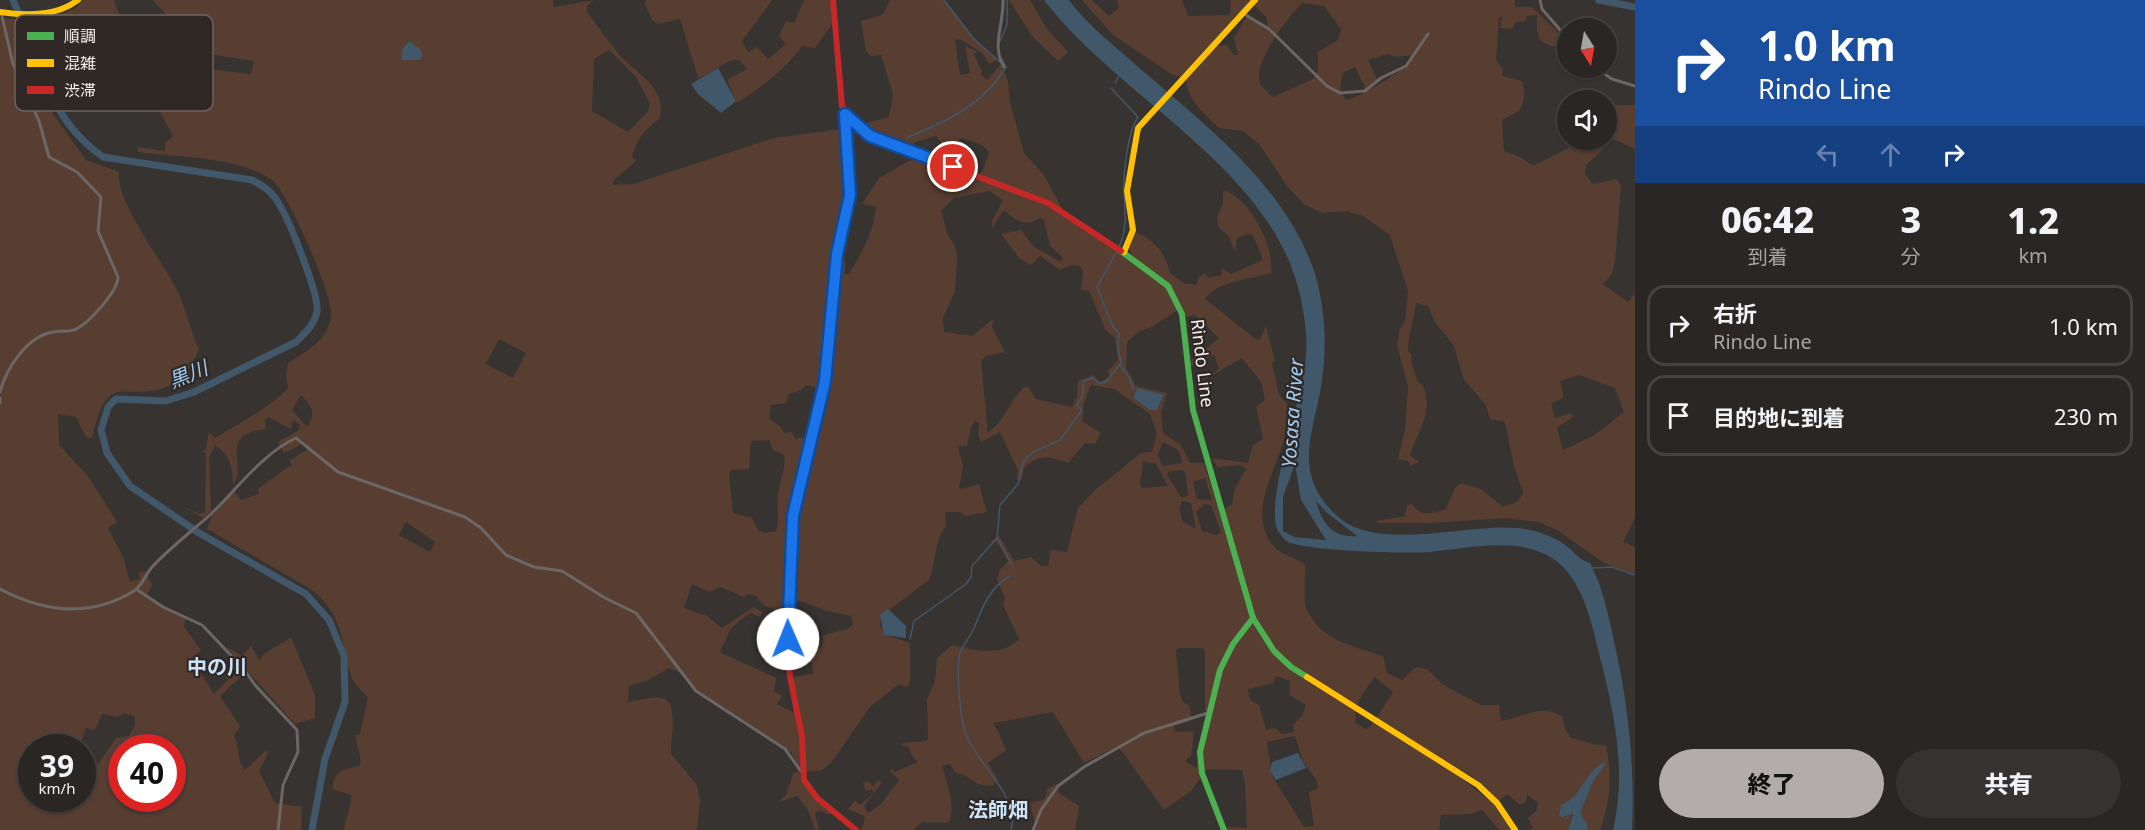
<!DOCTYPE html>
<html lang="ja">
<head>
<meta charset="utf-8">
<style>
  body { margin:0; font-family:"Noto Sans","Noto Sans JP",sans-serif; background:#353231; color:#f1f3f6; height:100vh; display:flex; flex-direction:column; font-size:22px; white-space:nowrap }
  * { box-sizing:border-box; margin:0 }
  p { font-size:20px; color:#a5a5a6 }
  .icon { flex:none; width:33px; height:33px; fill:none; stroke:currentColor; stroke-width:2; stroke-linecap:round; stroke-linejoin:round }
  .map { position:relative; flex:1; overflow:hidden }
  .details { display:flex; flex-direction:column; background:#292624; width:510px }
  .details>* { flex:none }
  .guide { background:#1a4fa0; color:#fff; overflow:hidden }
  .needle { width:39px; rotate:169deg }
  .fabs { position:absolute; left:1557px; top:18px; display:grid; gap:12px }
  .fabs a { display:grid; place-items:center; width:60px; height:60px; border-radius:50%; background:#292624; box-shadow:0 2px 4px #0004,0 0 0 2px #454341; font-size:30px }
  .speed { position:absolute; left:18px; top:734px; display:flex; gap:12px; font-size:30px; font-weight:700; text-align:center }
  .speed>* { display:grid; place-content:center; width:78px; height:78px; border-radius:50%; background:#292624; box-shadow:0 2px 4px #0004,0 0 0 2px #454341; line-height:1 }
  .speed small { font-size:15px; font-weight:400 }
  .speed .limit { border:9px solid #d22; background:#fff; color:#111 }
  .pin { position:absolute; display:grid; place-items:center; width:51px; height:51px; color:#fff; margin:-26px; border:3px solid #fff; border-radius:50%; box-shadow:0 2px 6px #0007 }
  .me { position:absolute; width:66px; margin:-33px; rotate:359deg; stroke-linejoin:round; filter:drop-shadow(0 0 4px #0008) }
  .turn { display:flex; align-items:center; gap:21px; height:126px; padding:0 24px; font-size:27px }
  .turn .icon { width:78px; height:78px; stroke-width:2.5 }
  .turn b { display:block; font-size:42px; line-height:51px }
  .lanes { display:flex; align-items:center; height:57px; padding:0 24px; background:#0003; justify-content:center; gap:30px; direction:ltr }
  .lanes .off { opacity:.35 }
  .eta { display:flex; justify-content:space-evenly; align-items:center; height:102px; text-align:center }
  .eta b { font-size:36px; font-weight:800; line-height:42px }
  .cta { display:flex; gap:12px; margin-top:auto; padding:12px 24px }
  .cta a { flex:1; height:69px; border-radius:36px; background:#b2adab; color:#111; font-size:24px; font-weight:800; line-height:69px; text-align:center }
  .cta a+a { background:#353231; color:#f1f3f6 }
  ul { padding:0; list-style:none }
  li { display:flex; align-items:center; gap:18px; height:81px; margin:0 12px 9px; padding:0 12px; border:3px solid #454341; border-radius:18px }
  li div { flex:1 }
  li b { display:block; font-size:22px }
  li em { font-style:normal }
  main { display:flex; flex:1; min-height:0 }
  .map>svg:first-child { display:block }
</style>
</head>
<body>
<main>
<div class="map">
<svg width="1635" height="830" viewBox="0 0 1635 830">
  <rect width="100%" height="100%" fill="#373330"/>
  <g fill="#573e31" fill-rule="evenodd">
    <path d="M83,0H114L120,16L133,32L145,60L158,68L175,90H181L192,67L251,74L254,61L208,54L210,36L175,24L153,0H553L554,7L594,0L587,6V12C597,25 607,39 617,52C632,71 670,88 659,119C645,130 637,138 632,157L636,161L614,180L613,185L633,184L774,138L841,129C842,134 846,136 848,141C854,156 852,198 848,214L851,218L841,253L846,264L844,274H849C861,254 874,232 876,207L862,204L879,178L916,157L933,162L930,169L948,191L959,182L966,186L971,183L973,178L983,170L989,152L982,145L962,138L951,145L942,157L957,165L935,157L941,142L936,136L915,142L911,148L867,132L859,125L889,117L893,94L881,55L871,56L866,51L861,21L882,15L890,0H945L972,36L997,60L989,64L982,53L960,39L955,40L960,75L970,73L965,46L978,52L974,54L982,71L981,74L987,80L1001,64L1008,81L1010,102L1024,153L1043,174L1066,215L1133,256L1129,249L1135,232C1154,239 1166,254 1170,273L1184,283L1196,285L1199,277L1206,273L1207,278L1222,275L1221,268L1231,274L1263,260L1253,235L1247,234L1237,238L1235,252L1229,237L1218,226L1217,216L1223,204V191C1244,193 1264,231 1269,249C1271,256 1271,265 1272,273C1253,279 1216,281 1205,299L1257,340L1260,339L1266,326L1275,361L1272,363L1279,394L1288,405C1285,419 1286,434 1282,446C1272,477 1248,516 1274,547C1283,557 1298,557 1305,565C1306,578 1302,601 1308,612C1323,642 1355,646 1383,656L1387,673L1402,680L1416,667L1427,669L1442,684L1481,705H1499L1501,721C1523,718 1541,702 1563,717L1565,729L1571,738C1584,740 1595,747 1606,745C1612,774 1611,801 1600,830H1586L1580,816L1578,798L1559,812L1565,817L1572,813L1568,830H1527L1533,828L1528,818L1536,811L1538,803L1527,794L1526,802L1520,805L1507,794L1499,801L1473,777L1455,767L1452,771L1495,805L1512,830H1499L1482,810L1471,814L1441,815L1439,830H1225L1226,827L1247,828L1245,783L1242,770L1207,769L1191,791L1164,810L1118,746L1084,763L1053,712L994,723L1006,750L988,763L998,780L994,785C976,789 970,774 955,773L950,764L942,766C947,783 956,806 949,823L922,822L913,830H861L865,819L864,816L848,809L855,801L860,805L874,793L871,789L866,791L863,783L868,781L873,786L878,780L882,783L864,806L868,813L881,804L899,780L890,771L892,769L895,772L918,762L912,756L909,747L902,746V743L926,741L928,738L927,699L935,681L937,658L952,645C974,650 1001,658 1019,639L1003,605L1005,598L997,580L999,571L1008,561L997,541L993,543L991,541L999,536L1014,561L1031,557L1041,566H1048L1051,550L1067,552L1078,508L1095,490L1141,453L1152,452L1157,433L1150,414L1114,389L1091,385L1084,402L1082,421L1101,433L1095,444L1085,443L1068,463C1050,457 1039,453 1024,468L1021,481L1017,479L1018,470L1000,432L981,442L978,435L979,423L975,421L971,427L967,446H958L963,466L959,488L962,489L979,484L987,512L966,516L960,512H945L946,527C933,540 937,564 929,580L881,616L880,625L885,635L910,643V681L907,688L899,684L870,707L831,763L822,770L806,772L800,767L791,752L696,689L679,672L669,668L648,680L629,686L628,702C638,701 651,696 661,698C680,700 670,740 671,754L697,785L700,801L697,830H344C345,818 352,807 351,795L332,789C335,769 343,770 360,766C362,752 355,745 356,735L360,734L368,698C363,691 353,684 351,676C341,641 343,612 309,588L207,529L212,516L234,491L241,500L258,494L259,488L289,466L292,468L290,460L310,448L302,440L300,445L284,453L278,442L299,430L300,425L293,420L291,429L268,417L265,420L266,429C216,434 249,467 233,484C232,464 231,457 215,445L209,458L211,511L203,518L181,506L200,514L205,512L206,453L202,452L206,449L209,432L215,438C235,426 275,404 288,388L286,375L288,363C306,352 326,341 331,318C335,299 288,192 272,180C239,157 177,157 138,152L137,147L165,151V143L173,136L151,95L145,92L136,95L132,91L111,39C98,26 91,35 76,17H61L58,15L75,9ZM609,50L636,77L650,104L648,111L629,131H626L592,111L594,59ZM989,191L1003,200L992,221V228L1004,210C1016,222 1027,227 1040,218L1044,220L1050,246L1063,258L1062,261H1059L1034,247L1021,230L1001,234L1020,259L1031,265L1040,256L1060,270L1072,265L1080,266L1083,272L1081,290L1089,291L1105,329L1115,338L1118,360L1108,371L1109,377L1100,382L1093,375L1078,381L1077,397L1072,407L1036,399L1028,387H1024C1009,401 1005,421 988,433L981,361L986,356L1005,352L992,327L993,319L972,336L944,332L943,318L955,291L957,259L956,248L948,235L941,211L954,198ZM1181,308L1186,317L1195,315L1219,338L1190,362L1191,366L1195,365L1214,355L1219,369L1192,387L1242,358L1261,382L1265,400L1256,406L1263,439L1253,445L1248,463L1211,458L1218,467L1240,465L1246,469L1235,488L1232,504L1224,509L1228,526L1225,532L1204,463H1190L1181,445L1163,433L1161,412L1167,393L1136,386L1126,368L1127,342L1139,331L1152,327ZM499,339L526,353L513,378L486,364ZM806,385L815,387C814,398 817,406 815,417L810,419L807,437L795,439L792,432L784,433L781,427L769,419L771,405L786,403L789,394L801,390ZM1137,388L1164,397L1157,410H1150L1133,398ZM301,395C312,406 317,413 307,427L292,410ZM769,440L773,450L784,455C786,470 780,479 778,493C776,505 780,519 776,531L765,533L758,530L752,518L733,513L729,474L731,470L749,469L751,441ZM1163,442L1178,450L1183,463L1164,466L1161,464L1158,454ZM1143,461L1156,464L1168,486L1142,488L1140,483ZM1182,470L1185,472L1188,496L1181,497L1167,475L1169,471ZM1205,478L1212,500L1197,499L1193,482ZM1182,501L1191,503L1196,529L1183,522L1179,508ZM1205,504L1211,505L1221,532L1217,535L1202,531L1196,512ZM406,522L435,542L430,552L399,535ZM692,584L710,592L720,587L744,597L749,594L756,596L763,605L780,612L781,622L774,624L785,631L786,596L827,611L851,616L853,624L848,629L823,635L822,646L811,656L813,674L792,677L798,709L795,713L777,704L782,696L774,692L776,678L720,652L731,628L750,613L760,617L762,612L753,607L722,628L707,616L684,608ZM1179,648H1203L1205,652V710L1209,713L1196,768L1185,761L1191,756L1194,731L1175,732L1174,726L1192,720L1189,705L1183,702L1180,695L1176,650ZM1276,676L1290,681L1289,695L1306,705L1302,716L1293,725L1294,732L1282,734L1275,728L1266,730L1259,705L1250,700L1248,689L1273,683ZM1375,677L1393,692L1372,725L1366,729L1356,723C1352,704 1365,691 1375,677ZM1295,736L1303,762L1316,779L1318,788L1309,792L1314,826L1304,827L1272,776L1267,742Z"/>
    <path d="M646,0H772L742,41L748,52L757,47L768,59L786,44L779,36L786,21L794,23L804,0H831L832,24L815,48L802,46C785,70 762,87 737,103L727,80L747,69L739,60C725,58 712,75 698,78L680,19L657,24L652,20L645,4Z"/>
    <polygon points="1009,0 1030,0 1047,29 1068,52 1058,61 1032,36"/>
    <path d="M1082,0H1092L1109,16L1119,8L1117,0H1182L1188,16L1230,15L1231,0H1515V7H1532L1567,41V51C1541,41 1536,47 1537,15L1527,16L1526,21L1516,22L1512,29L1500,28L1502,17L1499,18L1496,60L1503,69L1502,76L1522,81C1525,92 1525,102 1519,111L1502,120L1504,151L1520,157L1533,166L1567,149L1575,140H1606L1607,105H1635V149L1614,139L1586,165L1585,174L1593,184L1616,179L1621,185L1615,262L1612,274L1603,284L1628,302L1635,293V518L1623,542L1635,547V574L1604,563L1557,530L1539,522L1504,518L1431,523H1377L1376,521L1405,516L1407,505L1412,504C1420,517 1433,514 1446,509L1455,488L1461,483L1481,489L1502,506C1511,505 1521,502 1523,492L1514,467L1505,422L1490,419L1486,405L1464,380L1454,346L1435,322L1428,306L1416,303C1414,320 1408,334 1408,351L1412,355L1411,361L1418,382L1423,385C1434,415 1418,429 1410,455L1419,462L1410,466L1408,461L1398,459L1405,430L1408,387L1397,345L1400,328L1405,321L1408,291L1390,235L1363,216L1347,211L1322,213L1304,204L1287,186L1260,145L1243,131L1219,128C1206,115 1187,100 1186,80L1207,55L1203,53L1180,77L1171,74L1113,35ZM1252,3L1266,17L1268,26L1266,28L1247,16L1234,38L1238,55H1234L1227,45L1219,46L1221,36ZM1302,3L1324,6L1341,29L1338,40L1318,52V71L1313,79L1273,97C1268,92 1259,86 1259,78C1259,54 1287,19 1302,3ZM1388,54C1395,59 1406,55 1415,56C1406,70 1364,95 1347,100C1338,94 1340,82 1343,73L1355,67L1365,87L1363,90L1366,89L1377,79L1368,60ZM1579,375L1615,388L1624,412L1593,436L1563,450L1557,428L1573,417L1571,413L1555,418L1551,404L1564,397L1560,381Z"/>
    <path d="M0,18L15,19L53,114L86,160L119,172C115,200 162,261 176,288C186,307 190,329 199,349C185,381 170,392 134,392C126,392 118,390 111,395C99,404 96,424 92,438L86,437L76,417L58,414L59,445L88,476L117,522L108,528L124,559L130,582L140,579L139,573L145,571L152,585L146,598L186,619L184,627L201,650L197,655L200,672L214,694L228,680L222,672L225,669L231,679L241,668L245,673L220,696L240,726L234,736C241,748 235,758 245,770L266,750L268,753L259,771L275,803L302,807L301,830H0ZM125,713L135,717V725L129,736L116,738L98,764L83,757L82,798H32V747H79L86,728L95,730L102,714L117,717ZM122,747H172V798H122Z"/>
    <path d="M291,637L315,695V718L295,724L225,646L242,656L251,646L259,660C267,649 280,646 291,637Z"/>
    <polygon points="798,771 811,794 835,814 826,814 821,810 815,813 819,830 815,830 808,810 797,796 778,802 786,795 793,774"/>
    <polygon points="1057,784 1059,793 1079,806 1075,830 1033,830 1035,823 1030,803 1043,800 1046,796 1047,789"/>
  </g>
  <g fill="#41576a" fill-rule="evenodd">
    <path d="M1044,0H1069C1088,26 1114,45 1137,66C1202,122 1280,181 1312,265C1324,298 1327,337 1323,372C1318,427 1287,469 1337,516C1377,553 1465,523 1518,528C1535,530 1554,536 1568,547C1575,553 1580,560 1590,563C1605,592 1610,623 1617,655C1629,711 1635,773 1632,830H1613C1626,774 1616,723 1603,669C1594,635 1588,594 1564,568C1531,533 1472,548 1430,552C1407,554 1303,551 1286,541C1285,540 1278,532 1278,531C1264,505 1301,400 1305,365C1308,345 1306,325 1302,305C1279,171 1121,101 1044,0ZM1295,464L1301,500L1326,540L1294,537L1283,531V497ZM1316,501L1326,512L1357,536C1332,538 1322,523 1316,501Z"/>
    <polygon points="409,41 420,49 422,55 420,60 402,60 402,50"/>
    <polygon points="718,68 736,101 721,113 698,94 691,84"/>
    <polygon points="1137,388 1164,395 1157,410 1150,410 1133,398"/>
    <polygon points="888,609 906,626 906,638 884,635 880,615"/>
    <polygon points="1298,753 1306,768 1276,780 1270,771 1272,762"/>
    <path d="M1605,762V765L1593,781L1580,813L1588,826L1587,830H1568L1573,814L1562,817L1559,816L1561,805C1582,797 1584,772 1605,762Z"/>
  </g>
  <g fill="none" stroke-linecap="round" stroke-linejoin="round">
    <g stroke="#41576a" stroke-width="1.5">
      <polyline points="944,0 973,38 1000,62"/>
      <polyline points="1000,41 1007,25 1007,0"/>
      <polyline points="1115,83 1119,76"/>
      <path d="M1111,88L1138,117C1128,132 1123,172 1124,191C1125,213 1128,226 1119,247"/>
      <path d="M906,138C946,122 983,105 1006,67L1002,59"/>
      <polyline points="1120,365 1129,377 1134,390"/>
      <polyline points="997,538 1012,565"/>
      <polyline points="1593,568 1612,567 1635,575"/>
      <path d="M1010,576C992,585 982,607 975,626C972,634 960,650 960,653C956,670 960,719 966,735C978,765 1020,796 1011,830"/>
      <polyline points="910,639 914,621 966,584 971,577 972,566 997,538 1000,505 1018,484 1023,462 1033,452 1060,440 1082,410 1077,405 1083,395 1083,381 1093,378 1099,383 1106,382 1121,363 1118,347 1119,333 1113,327 1097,287 1117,251"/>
    </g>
    <g stroke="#41576a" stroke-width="7">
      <path d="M13,0L59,109C70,129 85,144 103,157L252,180C263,186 273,192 279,204C289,220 320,296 317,312C314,325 305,333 296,342L194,392L166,401L116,399L108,407L101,430L107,453L130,486L199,533L306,594L329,620L344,656L345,702L325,759L312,830"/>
      <polyline points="1599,0 1635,7"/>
    </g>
    <g stroke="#6c6765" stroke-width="3">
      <path d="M1003,0C1004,24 991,46 1004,67"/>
      <polyline points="1540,0 1542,9 1568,39"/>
      <polyline points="1244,14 1269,29 1327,86 1340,93 1365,91 1381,78 1406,66 1428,34"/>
      <polyline points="1596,68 1612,79 1635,86"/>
      <path d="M0,392C6,369 27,336 53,332C61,330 69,333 76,329C89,323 118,291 118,277L98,231L101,197L77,172L49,157L39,121L13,64L1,12"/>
      <polyline points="0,398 0,403"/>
      <path d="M0,589C44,612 90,618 134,591C143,585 146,573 153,566C171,547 192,531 211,514C236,490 263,453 296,438L338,472L465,517L481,528L506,555L534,567L562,571L605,598L636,613L696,691L785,749L803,774"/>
      <polyline points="136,589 163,607 202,625 243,668 255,685 297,730 298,752 283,785 278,830"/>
      <polyline points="1033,830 1041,810 1058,786 1084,767 1144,733 1208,713"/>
    </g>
    <g stroke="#4caf50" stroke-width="6">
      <polyline points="1121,251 1168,286 1182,314 1193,410 1253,618 1274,651 1291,667 1307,677"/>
      <polyline points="1224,830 1202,773 1200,752 1220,670 1233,644 1253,618"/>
    </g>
    <g stroke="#ffc107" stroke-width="6">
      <path d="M0,12C26,16 56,17 78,0"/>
      <polyline points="1124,252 1133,230 1127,191 1138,128 1255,0"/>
      <polyline points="797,501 825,381 837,254 850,195 845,114"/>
      <polyline points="1307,677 1478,785 1497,803 1515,830"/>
    </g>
    <g stroke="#c62828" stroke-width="6">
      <polyline points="833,0 842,106 855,126 870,136 1048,203 1121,251"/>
      <polyline points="797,501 793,516 787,621 790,677 802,736 804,780 817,798 856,830"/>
    </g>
  </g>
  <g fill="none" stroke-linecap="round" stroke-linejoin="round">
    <defs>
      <polyline id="route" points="788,639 793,516 825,381 837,254 850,195 845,114 870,136 953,167"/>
    </defs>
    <use href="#route" stroke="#114b97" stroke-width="15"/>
    <use href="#route" stroke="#1a73e8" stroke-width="10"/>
  </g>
  <g text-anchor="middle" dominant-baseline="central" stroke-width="4.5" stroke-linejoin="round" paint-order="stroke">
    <g font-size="18" fill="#f5efed" stroke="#302824">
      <text transform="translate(1203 363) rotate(83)">Rindo Line</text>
    </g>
    <g font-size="20" font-style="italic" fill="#9dcbf4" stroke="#302824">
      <text transform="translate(188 374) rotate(-22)">黒川</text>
      <text transform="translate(1292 413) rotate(-86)">Yosasa River</text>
    </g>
    <g font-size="20" font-weight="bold" fill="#cbe3fa" stroke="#302824">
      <text x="217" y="666">中の川</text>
      <text x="998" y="809">法師畑</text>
    </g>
  </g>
  <rect x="15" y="15" width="198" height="96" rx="9" fill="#302824" stroke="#6b6460" stroke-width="1.5"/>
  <rect x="27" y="32" width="27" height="8" fill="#4caf50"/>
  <rect x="27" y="59" width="27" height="8" fill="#ffc107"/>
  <rect x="27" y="86" width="27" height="8" fill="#c62828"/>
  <g font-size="16" fill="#f5efed">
    <text x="64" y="42">順調</text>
    <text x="64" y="69">混雑</text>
    <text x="64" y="96">渋滞</text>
  </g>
</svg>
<div class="fabs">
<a><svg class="needle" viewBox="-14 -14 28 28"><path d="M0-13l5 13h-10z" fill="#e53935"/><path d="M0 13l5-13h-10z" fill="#a5a5a6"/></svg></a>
<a><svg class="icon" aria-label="sound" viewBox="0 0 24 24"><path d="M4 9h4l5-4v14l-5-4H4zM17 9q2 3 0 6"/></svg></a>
</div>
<div class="speed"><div>39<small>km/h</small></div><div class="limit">40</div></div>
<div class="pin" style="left:953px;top:167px;background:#d93025"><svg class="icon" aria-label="arrive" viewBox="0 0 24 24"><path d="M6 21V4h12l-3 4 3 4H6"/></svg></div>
<svg class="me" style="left:788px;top:639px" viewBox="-20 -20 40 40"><circle r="19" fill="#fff"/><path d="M0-13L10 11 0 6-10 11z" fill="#1a73e8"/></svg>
</div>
<section class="details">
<div class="guide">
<div class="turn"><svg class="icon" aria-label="right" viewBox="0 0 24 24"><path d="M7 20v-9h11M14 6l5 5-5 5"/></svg><div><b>1.0 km</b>Rindo Line</div></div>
<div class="lanes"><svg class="icon off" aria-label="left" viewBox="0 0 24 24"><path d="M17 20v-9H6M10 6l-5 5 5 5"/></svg><svg class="icon off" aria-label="ahead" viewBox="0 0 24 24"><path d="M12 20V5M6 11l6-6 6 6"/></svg><svg class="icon" aria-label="right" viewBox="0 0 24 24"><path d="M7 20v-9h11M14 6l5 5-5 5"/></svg></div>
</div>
<div class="eta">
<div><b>06:42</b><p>到着</p></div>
<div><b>3</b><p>分</p></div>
<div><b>1.2</b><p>km</p></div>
</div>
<ul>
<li><svg class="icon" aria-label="right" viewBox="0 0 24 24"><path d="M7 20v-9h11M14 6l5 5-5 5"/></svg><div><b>右折</b><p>Rindo Line</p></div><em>1.0 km</em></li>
<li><svg class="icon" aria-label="arrive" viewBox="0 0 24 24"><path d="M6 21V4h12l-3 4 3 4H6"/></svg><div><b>目的地に到着</b></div><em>230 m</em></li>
</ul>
<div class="cta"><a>終了</a><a>共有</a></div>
</section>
</main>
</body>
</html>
